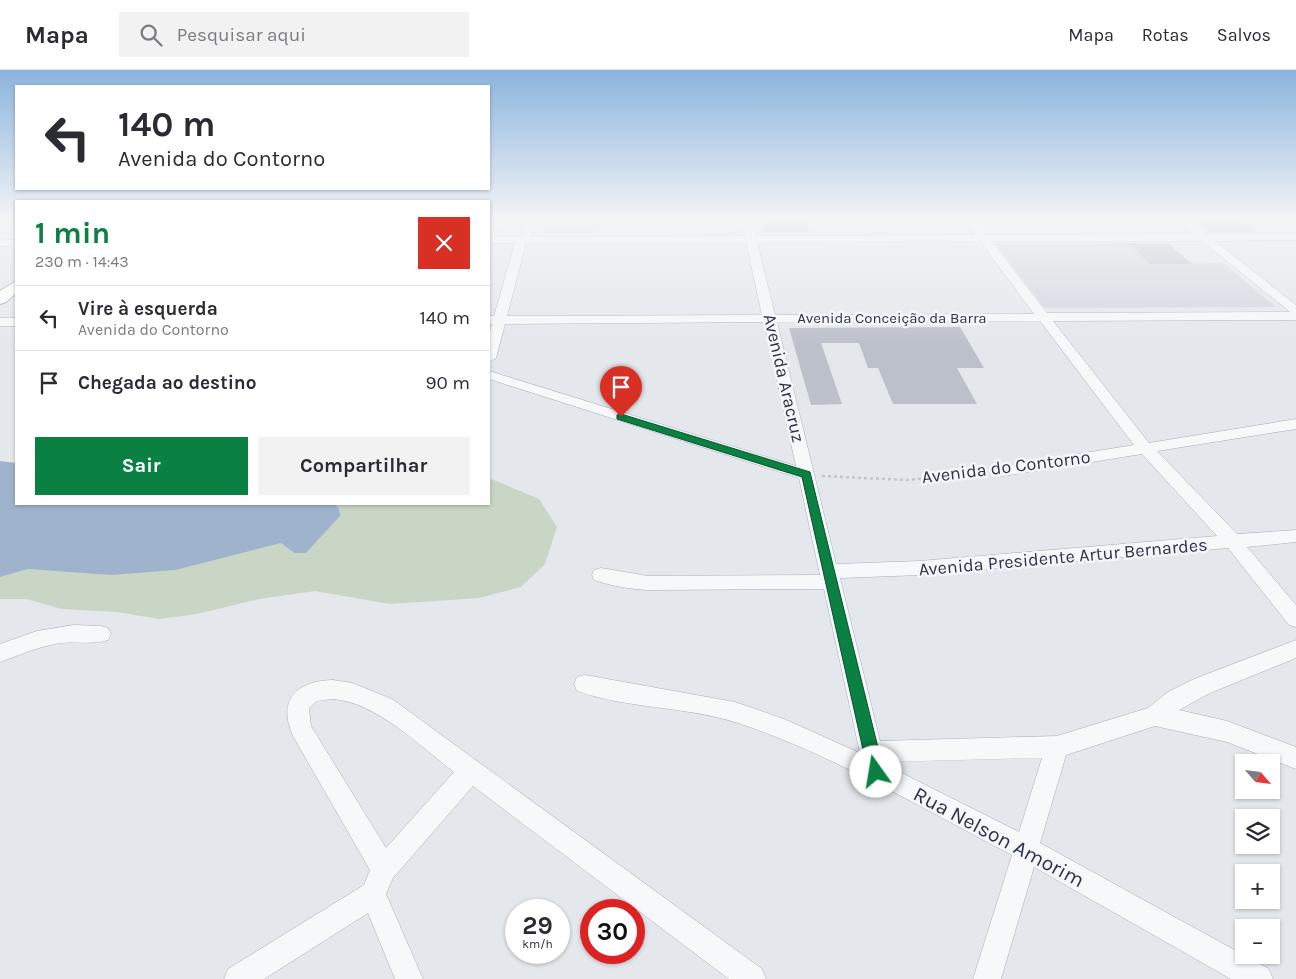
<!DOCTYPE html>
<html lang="pt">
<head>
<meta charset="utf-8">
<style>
  body { margin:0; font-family:Karla,sans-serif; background:#f2f2f3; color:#2b2b33; height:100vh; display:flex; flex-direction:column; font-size:19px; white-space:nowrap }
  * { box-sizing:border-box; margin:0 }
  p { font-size:16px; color:#7c7c81 }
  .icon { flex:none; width:28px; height:28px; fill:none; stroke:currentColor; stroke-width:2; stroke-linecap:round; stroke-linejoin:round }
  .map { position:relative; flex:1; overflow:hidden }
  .panel { position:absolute; left:15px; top:130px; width:475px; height:305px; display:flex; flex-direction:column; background:#fff; border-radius:0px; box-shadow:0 1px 4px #0004 }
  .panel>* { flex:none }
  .banner { position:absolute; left:15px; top:15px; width:475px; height:105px; border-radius:0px; box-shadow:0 1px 4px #0004; background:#fff; color:#2b2b33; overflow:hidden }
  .needle { width:32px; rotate:118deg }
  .controls { position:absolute; left:1235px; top:684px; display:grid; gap:10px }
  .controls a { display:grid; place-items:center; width:45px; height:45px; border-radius:0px; background:#fff; box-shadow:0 1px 4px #0004; font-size:25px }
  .speed { position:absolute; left:505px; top:829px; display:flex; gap:10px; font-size:25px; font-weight:700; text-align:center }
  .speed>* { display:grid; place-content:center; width:65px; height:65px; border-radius:50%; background:#fff; box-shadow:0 1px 4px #0004; line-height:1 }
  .speed small { font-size:12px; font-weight:400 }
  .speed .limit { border:8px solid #d22; background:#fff; color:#111 }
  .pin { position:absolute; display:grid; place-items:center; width:42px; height:42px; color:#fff; margin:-51px -21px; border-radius:50% 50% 50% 0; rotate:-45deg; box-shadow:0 0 5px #0007 }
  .pin .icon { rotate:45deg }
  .me { position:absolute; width:55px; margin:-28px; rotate:347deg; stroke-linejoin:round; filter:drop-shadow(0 0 4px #0008) }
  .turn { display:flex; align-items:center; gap:18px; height:105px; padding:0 20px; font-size:22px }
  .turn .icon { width:65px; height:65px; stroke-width:2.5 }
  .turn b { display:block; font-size:35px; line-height:42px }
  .round { display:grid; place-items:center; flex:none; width:52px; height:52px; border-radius:0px; background:#f2f2f3 }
  .overview { display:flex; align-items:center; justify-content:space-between; height:85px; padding:0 20px }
  h1 { font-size:30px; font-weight:700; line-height:38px; color:#0b8043 }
  .cta { display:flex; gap:10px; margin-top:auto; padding:10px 20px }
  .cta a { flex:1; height:58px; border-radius:0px; background:#0b8043; color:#fff; font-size:20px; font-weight:700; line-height:58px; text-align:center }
  .cta a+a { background:#f2f2f3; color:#2b2b33 }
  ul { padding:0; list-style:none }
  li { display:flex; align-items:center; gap:15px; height:65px; padding:0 20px; border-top:1px solid #e1e1e2 }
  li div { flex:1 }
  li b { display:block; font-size:19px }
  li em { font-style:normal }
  header { display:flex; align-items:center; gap:30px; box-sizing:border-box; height:70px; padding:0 25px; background:#fff; border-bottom:1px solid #e1e1e2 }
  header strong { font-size:24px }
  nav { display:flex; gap:28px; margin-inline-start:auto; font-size:18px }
  .search { width:350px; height:45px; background:#f2f2f3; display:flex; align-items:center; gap:12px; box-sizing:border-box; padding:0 18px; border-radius:0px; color:#7c7c81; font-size:19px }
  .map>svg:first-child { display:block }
</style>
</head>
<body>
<header>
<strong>Mapa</strong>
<div class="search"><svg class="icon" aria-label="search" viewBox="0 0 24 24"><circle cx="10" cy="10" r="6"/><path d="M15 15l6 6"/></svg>Pesquisar aqui</div>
<nav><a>Mapa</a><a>Rotas</a><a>Salvos</a></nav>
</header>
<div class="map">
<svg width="1296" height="909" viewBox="0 0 1296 909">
  <rect width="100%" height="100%" fill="#e4e7ec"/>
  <g fill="#d2d6de">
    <polygon points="546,148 597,148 596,163 543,163"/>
    <polygon points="1128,173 1150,194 1223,193 1276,237 1044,238 995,174"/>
  </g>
  <polygon fill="#c9d6c5" points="489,408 539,429 557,457 545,494 521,517 479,528 390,534 315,521 259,529 197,544 159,549 117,542 62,539 26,529 0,529 0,507 28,499 83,502 176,500 281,473 294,483 317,472 339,439 335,434 489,434"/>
  <polygon fill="#9fb4cc" points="0,391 16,393 16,434 335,434 339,439 340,446 306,483 294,483 281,473 176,500 111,505 28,499 0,507"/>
  <g fill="#bbc0ca">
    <polygon points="761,148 805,148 809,162 764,162"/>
    <polygon points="1191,148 1238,148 1257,162 1209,162"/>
    <polygon points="1128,173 1168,173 1192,194 1150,194"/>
    <polygon points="960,257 984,298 957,298 977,334 893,334 878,298 868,298 859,273 821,273 842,334 811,335 789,258"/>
  </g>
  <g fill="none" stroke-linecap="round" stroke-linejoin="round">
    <defs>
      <g id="minor">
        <path d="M489,148H499L495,167H518L527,157L529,148H539L537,158L530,167L745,166L741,148H751L756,166L975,165L962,148H972L986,165L1194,164L1175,148H1187L1207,164H1296V170L1215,171L1296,235V250L1053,251L1149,373L1296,349V359L1157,381L1237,464L1296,460V472L1247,477L1296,535V557L1289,555L1228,478L920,505L840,508L880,671L1057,666L1148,638L1168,622L1194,609L1296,570V588L1210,623L1179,640L1227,651L1296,677V699L1227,672L1155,656L1066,685L1040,773L1269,899L1273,909H1231L1034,797L1001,909H973L1012,785C925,740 830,683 738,653C686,636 628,639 577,621L574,614L577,607L585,605L735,632L784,649L860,683L824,519L648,520C630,519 612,516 594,510L592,505L594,500L601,498L648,506L820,505L799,408L489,309V301L796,396L764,252L505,254L496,288L489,292V265L492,254H489V246H494L515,173H489ZM980,171L1034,244L775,245L757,172ZM991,171H1202L1290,242L1047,243ZM746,172L762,245L507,246L526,173ZM1040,251L1134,375L1003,396L997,397L995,401L997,405L1003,406L1142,384L1217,466L920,491L836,494L777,252ZM1042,688L1019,762L886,695L885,692Z"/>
        <rect x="0" y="170" width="16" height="6"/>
        <rect x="0" y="248" width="16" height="8"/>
        <path d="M74,555L101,556L108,558L111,564L108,570C94,575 76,571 61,573C39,576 20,585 0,592V574L37,561Z"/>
        <path d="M333,610L352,613L392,629L762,899L766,909H729L473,716L393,808L386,824L423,909H395L368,843L264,909H224L228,899L364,815L370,800L293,666C277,630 296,611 333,610ZM333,629C376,632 420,676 454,702L386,778L311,656L309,638L317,631Z"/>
      </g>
      <polygon id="major" points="16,211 16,223 6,232 0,234 0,221"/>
    </defs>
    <use href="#minor" stroke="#a9aeb7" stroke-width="1"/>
    <use href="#major" stroke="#a3abb8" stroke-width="2"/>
    <polyline stroke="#c2c5cb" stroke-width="2.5" stroke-dasharray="3 3" stroke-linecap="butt" points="822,406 906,410 990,402"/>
    <use href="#minor" fill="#f7f8fa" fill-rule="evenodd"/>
    <use href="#major" fill="#fff" fill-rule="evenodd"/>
  </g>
  <linearGradient id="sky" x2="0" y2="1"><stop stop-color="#8bb4dd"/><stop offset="0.54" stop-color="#f3f4f6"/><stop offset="1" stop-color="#f3f4f6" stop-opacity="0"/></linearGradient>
  <rect width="1296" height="275" fill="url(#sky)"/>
  <polygon fill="#0b8043" stroke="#07532c" points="621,344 810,402 884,702 881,707 876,709 871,707 868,702 802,407 617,349 617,345"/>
  <g text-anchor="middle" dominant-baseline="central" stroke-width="5" stroke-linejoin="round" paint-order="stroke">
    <g font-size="15" fill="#2b3445" stroke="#f4f6f9">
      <text x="892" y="248">Avenida Conceição da Barra</text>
    </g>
    <g font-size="18" fill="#2b3445" stroke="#f4f6f9">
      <text transform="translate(784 308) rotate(77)">Avenida Aracruz</text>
      <text transform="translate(1006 397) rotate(-7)">Avenida do Contorno</text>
      <text transform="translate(1063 487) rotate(-5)">Avenida Presidente Artur Bernardes</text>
    </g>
    <g font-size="21" fill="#2b3445" stroke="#f4f6f9">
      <text transform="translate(999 767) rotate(28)">Rua Nelson Amorim</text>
    </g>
  </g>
</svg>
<div class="controls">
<a><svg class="needle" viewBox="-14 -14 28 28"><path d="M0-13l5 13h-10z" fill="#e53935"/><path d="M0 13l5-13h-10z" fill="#7c7c81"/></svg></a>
<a><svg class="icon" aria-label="layers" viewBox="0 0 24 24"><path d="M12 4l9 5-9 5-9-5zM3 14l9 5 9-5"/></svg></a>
<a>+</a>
<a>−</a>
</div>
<div class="speed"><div>29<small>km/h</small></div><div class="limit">30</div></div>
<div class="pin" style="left:621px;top:347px;background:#d93025"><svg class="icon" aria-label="arrive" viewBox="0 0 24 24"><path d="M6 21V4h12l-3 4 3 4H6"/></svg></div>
<svg class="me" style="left:876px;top:702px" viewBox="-20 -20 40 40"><circle r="19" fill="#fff"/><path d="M0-13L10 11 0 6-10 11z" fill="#0b8043"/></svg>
<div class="banner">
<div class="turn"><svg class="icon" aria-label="left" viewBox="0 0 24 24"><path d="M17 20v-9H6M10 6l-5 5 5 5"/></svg><div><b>140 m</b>Avenida do Contorno</div></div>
</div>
<section class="panel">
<div class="overview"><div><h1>1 min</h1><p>230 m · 14:43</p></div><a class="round" style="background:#d93025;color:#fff"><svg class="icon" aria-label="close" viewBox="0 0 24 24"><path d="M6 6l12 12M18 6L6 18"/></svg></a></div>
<ul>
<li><svg class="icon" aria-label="left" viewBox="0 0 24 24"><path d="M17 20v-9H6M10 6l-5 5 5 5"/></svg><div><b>Vire à esquerda</b><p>Avenida do Contorno</p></div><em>140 m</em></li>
<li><svg class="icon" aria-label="arrive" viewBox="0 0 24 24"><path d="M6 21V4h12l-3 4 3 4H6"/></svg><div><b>Chegada ao destino</b></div><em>90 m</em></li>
</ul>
<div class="cta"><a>Sair</a><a>Compartilhar</a></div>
</section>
</div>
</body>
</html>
